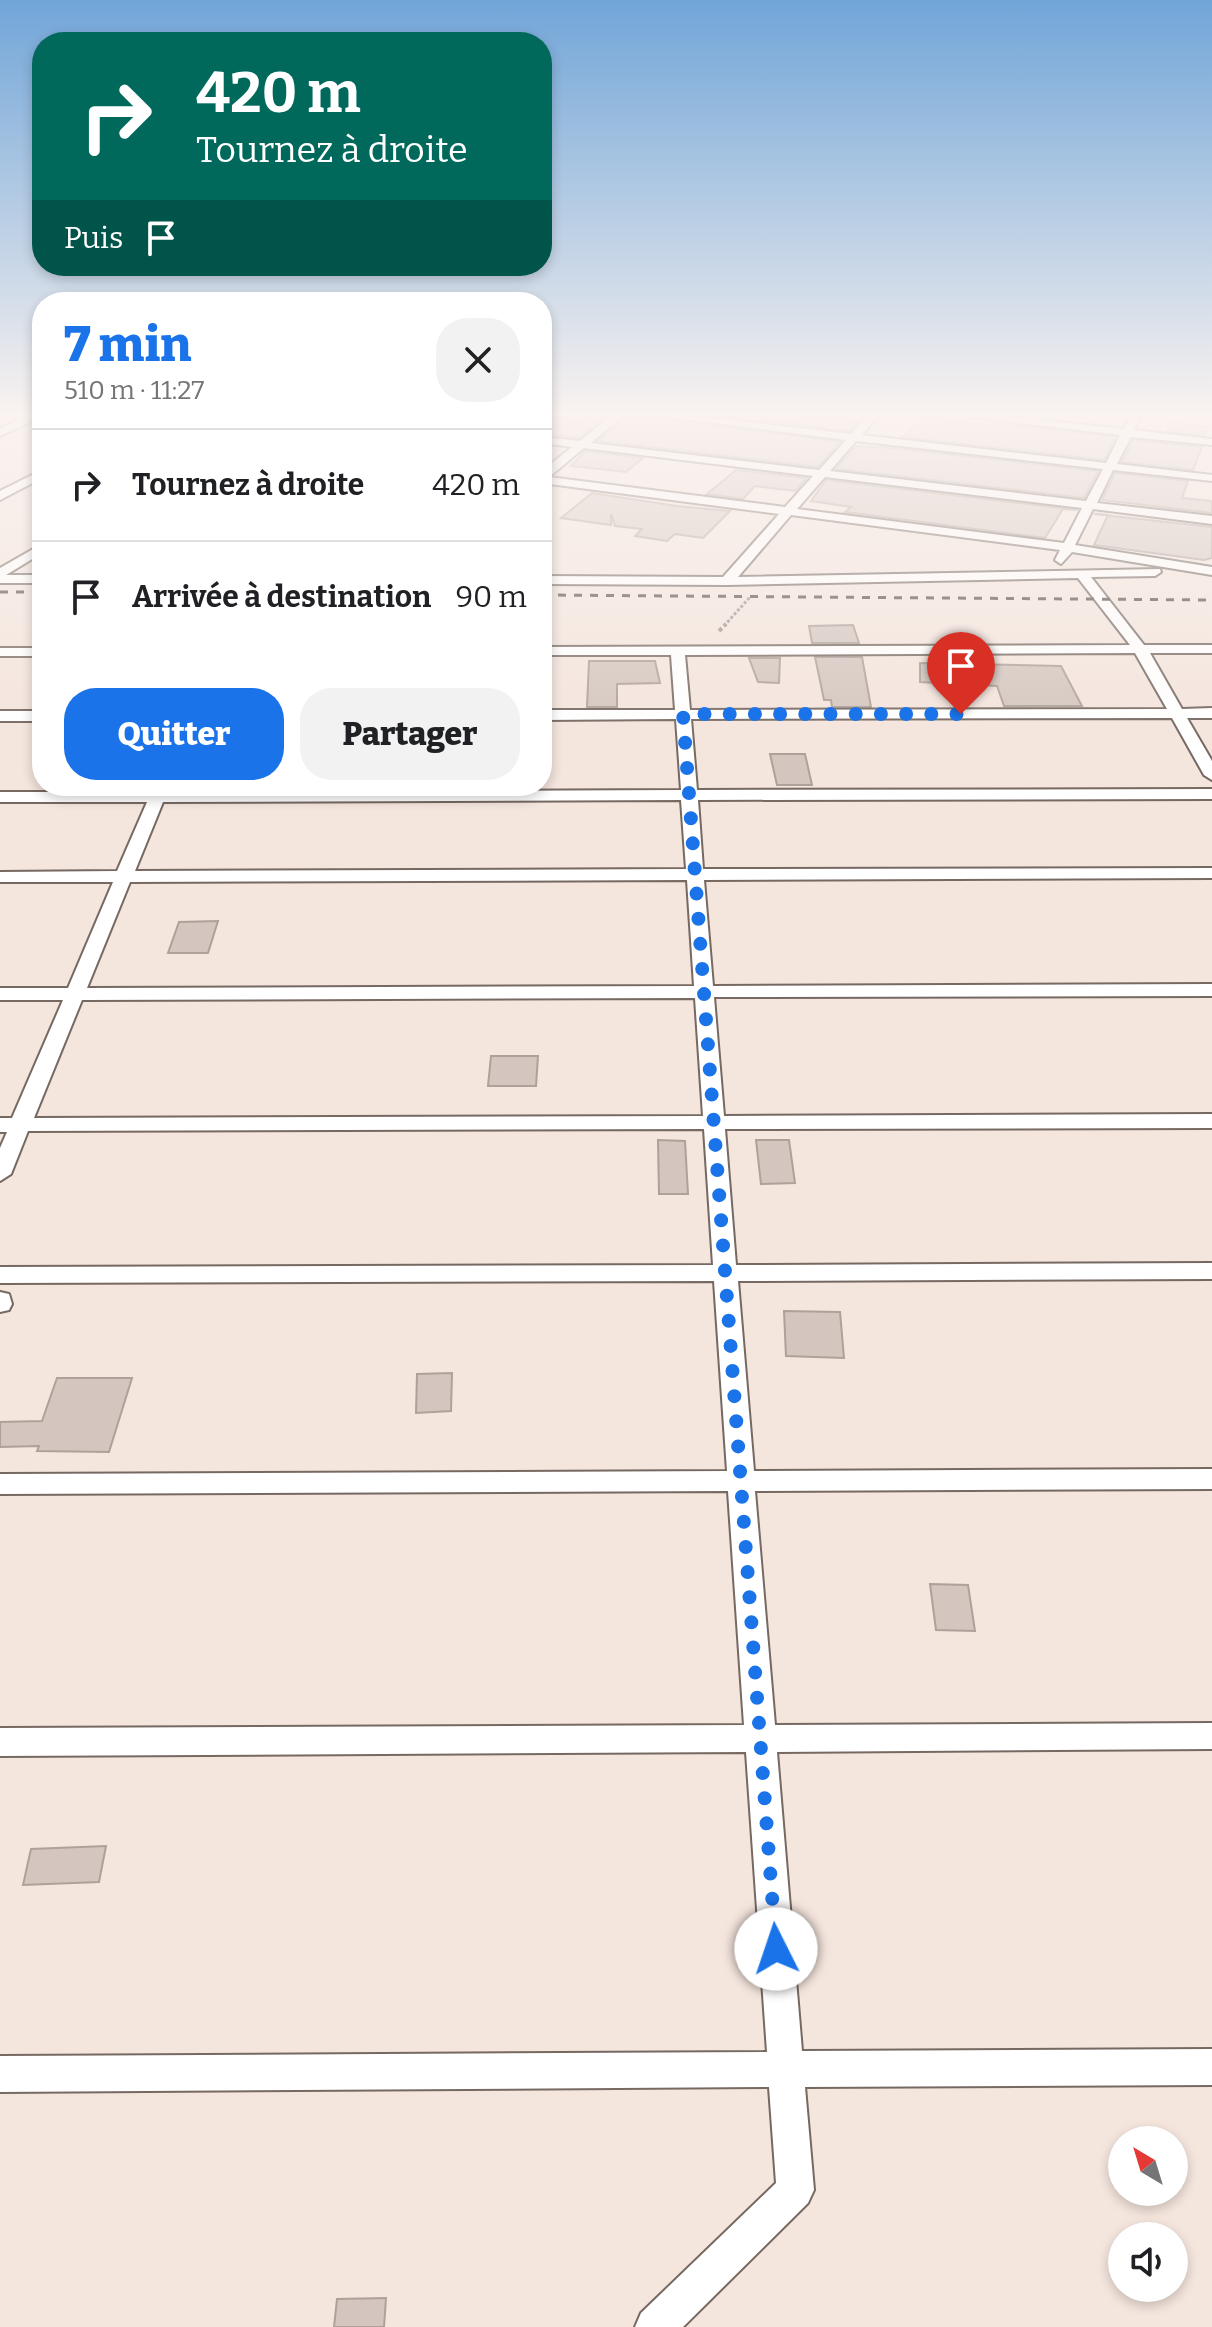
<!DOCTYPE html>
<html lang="fr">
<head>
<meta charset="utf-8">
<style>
  body { margin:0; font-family:Bitter,serif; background:#f2f2f2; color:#202124; height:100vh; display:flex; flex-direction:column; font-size:30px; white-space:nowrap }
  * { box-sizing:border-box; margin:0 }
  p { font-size:26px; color:#757577 }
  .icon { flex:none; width:44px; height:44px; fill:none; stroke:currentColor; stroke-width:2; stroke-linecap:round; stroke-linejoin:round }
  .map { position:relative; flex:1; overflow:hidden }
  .side { position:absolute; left:32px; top:292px; width:520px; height:504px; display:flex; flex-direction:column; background:#fff; border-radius:32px; box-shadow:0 4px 12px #0003 }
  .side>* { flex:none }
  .hud { position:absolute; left:32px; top:32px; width:520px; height:244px; border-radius:32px; box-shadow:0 4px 12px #0003; background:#00695c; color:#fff; overflow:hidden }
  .needle { width:52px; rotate:322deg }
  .tools { position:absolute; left:1108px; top:2126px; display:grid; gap:16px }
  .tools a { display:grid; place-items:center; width:80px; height:80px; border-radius:50%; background:#fff; box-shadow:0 4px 12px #0003; font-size:40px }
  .pin { position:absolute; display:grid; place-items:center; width:68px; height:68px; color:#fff; margin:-82px -34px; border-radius:50% 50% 50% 0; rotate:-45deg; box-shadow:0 0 8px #0007 }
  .pin .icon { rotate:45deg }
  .me { position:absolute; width:88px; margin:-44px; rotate:356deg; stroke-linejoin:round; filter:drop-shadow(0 0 6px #0008) }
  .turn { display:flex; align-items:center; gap:28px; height:168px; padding:0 32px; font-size:36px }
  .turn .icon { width:104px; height:104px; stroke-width:2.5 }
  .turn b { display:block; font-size:56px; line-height:68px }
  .then { display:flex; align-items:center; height:76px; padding:0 32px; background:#0003; gap:16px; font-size:30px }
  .round { display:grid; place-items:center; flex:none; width:84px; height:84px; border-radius:32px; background:#f2f2f2 }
  .summary { display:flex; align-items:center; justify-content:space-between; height:136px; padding:0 32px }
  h1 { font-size:48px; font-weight:800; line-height:60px; color:#1a73e8 }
  .cta { display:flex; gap:16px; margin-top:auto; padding:16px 32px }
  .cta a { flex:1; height:92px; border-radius:32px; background:#1a73e8; color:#fff; font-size:32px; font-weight:800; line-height:92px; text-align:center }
  .cta a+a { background:#f2f2f2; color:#202124 }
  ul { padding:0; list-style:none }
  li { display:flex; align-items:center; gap:24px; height:112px; padding:0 32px; border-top:2px solid #e0e0e0 }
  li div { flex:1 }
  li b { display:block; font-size:30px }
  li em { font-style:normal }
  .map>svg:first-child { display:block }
</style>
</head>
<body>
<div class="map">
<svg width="1212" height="2327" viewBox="0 0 1212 2327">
  <rect width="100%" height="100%" fill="#f4e5dd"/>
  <g fill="#d4c6bf" stroke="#aea199" stroke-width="2">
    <polygon points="594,414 608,414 579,438 542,434 542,416 584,421"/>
    <polygon points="707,414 803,414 857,421 849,431"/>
    <polygon points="627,417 672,421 840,442 818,467 598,441"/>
    <polygon points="924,417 991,426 993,423 1115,437 1104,460 903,437"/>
    <polygon points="1171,423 1208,427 1205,435 1167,431"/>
    <polygon points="1133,440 1202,447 1193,470 1122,462"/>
    <polygon points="856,446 891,448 1098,471 1084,498 836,469"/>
    <polygon points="585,451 643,458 626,472 571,466"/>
    <polygon points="736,470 807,478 795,491 755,486 743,499 707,494"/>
    <polygon points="1115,473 1188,481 1182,498 1212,501 1212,513 1102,500"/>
    <polygon points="826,480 1077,510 1063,509 1045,538 845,512 851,507 811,501"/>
    <polygon points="592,493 677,506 730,511 703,538 675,534 667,541 635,536 642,529 615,526 611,514 611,525 561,518"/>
    <polygon points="1094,514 1212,527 1212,558 1204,560 1094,545 1108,515"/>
    <polygon points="853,625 859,643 812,643 809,626"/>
    <polygon points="815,657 862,657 871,707 832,707 831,700 824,700"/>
    <polygon points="749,658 780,658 779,683 758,682"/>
    <polygon points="589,661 655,661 660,683 617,684 617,707 587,707"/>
    <polygon points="920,663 1061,666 1082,706 1004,706 997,686 920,682"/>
    <polygon points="770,754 805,754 812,785 777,785"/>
    <polygon points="218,921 208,953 168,953 179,922"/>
    <polygon points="491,1056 538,1056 536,1086 488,1086"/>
    <polygon points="658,1140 685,1141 688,1194 659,1194"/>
    <polygon points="756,1140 789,1140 795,1183 761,1184"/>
    <polygon points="784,1311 840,1312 844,1358 786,1356"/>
    <polygon points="452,1373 451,1411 416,1413 417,1374"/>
    <polygon points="57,1378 132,1378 109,1452 37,1451 39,1446 0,1447 0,1422 42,1421"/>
    <polygon points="930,1584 968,1585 975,1631 936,1630"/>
    <polygon points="106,1846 99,1882 23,1885 31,1849"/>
    <polygon points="386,2298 384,2327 334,2327 337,2299"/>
  </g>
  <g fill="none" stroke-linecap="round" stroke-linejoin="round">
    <defs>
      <g id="minor">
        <polygon points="30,414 42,417 0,436 0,429"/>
        <path d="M613,414H625L591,443L819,470L846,440L644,414H679L851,434L868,414H879L862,435L1106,463L1120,435L947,414H984L1124,429L1132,414H1142L1134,430L1212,439V445L1131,437L1117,464L1212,475V481L1113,470L1097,503L1212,516V524L1093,509L1075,545L1212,567V575L1072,552L1061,564L1055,560L1060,550L791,515L738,577L1160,569L1161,572L1155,576L1091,577L1144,645H1212V653H1150L1182,709L1212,708V718H1187L1212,761V780L1204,775L1172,718L691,719L697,790L1212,789V799L698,800L703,869L1212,868V878L704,880L713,986L1212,984V996L714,997L724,1116L1212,1114V1128L725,1129L736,1265L1212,1263V1279L738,1281L754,1471L1212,1469V1489L755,1491L775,1725L1212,1723V1749L777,1752L802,2051L1212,2049V2085L805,2087L814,2190L808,2203L683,2327H635L641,2313L776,2183L769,2087L0,2092V2056L767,2052L746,1752L0,1756V1728L744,1725L728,1491L0,1494V1474L727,1471L714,1281L0,1283V1267L713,1265L704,1129L28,1131L11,1174L0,1181V1148L7,1132H0V1118H12L63,1000H0V988H68L113,882H0V872L117,871L147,802H0V792H151L154,786H168L167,792L681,790L676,719L542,720V710H675L671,655H542V647L1130,645L1078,578L727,585L542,584V576L723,577L779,514L542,483V471L572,447L542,443V437L580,441ZM856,441L1103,469L1086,501L830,471ZM584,448L813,476L785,507L549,477ZM825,477L1082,508L1064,543L797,509ZM1135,653L1167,709L690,710L685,655ZM681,800L686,869L135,871L163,802ZM687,880L694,986L87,988L130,882ZM695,998L703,1116L34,1118L82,1000Z"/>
        <polygon points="42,470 42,478 0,500 0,491"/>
        <polygon points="42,544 42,553 6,575 42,575 42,583 0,583 0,568"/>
        <rect x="0" y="648" width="42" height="8"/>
        <rect x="0" y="711" width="42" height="10"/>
        <polygon points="0,1292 9,1294 12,1304 9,1310 0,1312"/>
      </g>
    </defs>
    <use href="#minor" stroke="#766962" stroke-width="4"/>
    <polyline stroke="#9f948e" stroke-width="3" stroke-dasharray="3 2" stroke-linecap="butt" points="724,626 750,597"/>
    <polyline stroke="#9f948e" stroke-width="4" stroke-dasharray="4 3" stroke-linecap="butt" points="719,631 726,624"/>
    <use href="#minor" fill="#fff" fill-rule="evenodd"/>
    <g stroke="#4f4744" stroke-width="3" stroke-dasharray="8 8" stroke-linecap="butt">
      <polyline points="0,592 42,592"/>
      <polyline points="542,595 1212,600"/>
    </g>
  </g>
  <linearGradient id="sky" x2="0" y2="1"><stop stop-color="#71a5d8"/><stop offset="0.56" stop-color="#faf3f0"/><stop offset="1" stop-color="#faf3f0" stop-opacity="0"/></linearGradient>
  <rect width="1212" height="740" fill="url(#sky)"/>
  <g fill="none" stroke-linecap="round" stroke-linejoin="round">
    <polyline stroke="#1a73e8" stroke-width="14" stroke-dasharray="0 25.2" points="776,1949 683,714 961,714"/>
  </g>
</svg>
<div class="tools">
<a><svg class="needle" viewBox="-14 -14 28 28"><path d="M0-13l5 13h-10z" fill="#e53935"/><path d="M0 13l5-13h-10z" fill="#757577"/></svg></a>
<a><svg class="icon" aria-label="sound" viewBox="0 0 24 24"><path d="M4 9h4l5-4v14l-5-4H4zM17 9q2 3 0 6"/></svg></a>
</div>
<div class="pin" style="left:961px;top:714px;background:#d93025"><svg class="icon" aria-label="arrive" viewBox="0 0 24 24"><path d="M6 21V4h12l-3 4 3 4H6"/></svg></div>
<svg class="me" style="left:776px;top:1949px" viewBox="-20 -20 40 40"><circle r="19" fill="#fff"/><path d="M0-13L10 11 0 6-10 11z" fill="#1a73e8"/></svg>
<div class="hud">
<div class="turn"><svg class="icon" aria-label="right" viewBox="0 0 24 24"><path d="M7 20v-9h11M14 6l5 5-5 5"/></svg><div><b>420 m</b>Tournez à droite</div></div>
<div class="then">Puis<svg class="icon" aria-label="arrive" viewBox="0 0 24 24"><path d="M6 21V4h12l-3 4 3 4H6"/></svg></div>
</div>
<section class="side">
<div class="summary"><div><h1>7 min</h1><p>510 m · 11:27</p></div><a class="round"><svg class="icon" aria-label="close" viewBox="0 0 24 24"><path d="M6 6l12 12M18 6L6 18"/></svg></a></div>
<ul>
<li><svg class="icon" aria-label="right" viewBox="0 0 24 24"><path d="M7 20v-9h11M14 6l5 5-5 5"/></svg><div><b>Tournez à droite</b></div><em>420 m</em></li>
<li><svg class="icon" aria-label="arrive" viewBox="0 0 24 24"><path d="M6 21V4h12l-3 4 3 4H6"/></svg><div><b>Arrivée à destination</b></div><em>90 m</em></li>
</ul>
<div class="cta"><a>Quitter</a><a>Partager</a></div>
</section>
</div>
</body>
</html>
